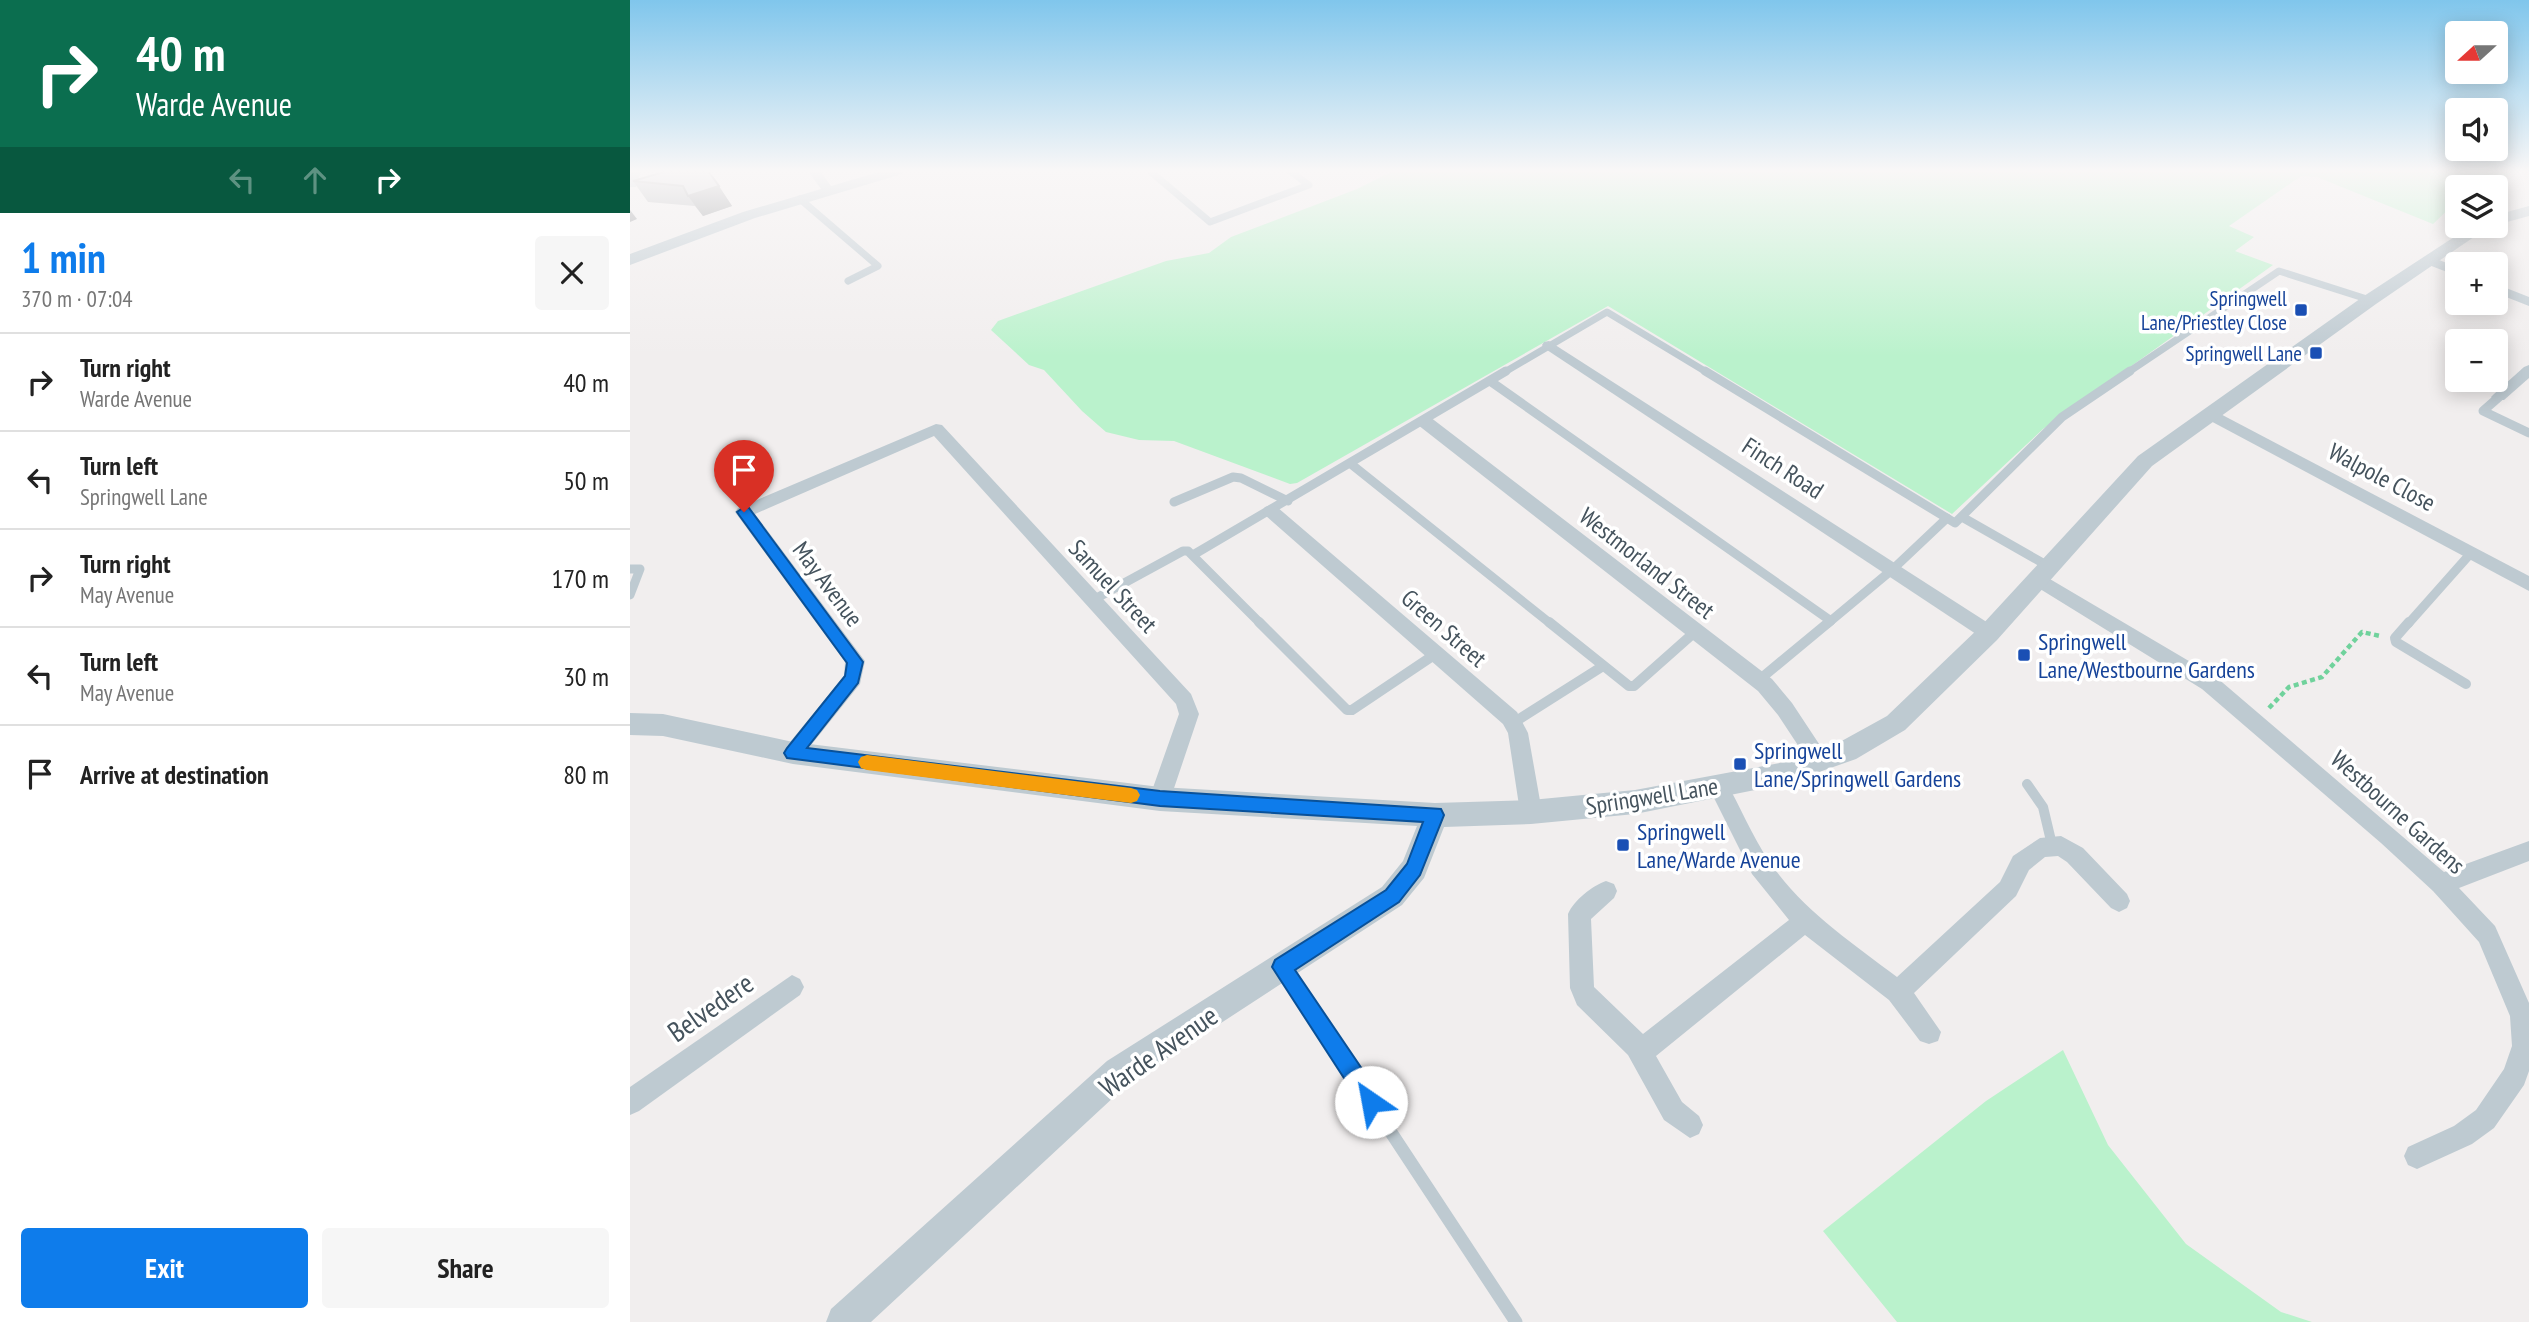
<!DOCTYPE html>
<html lang="en">
<head>
<meta charset="utf-8">
<style>
  body { margin:0; font-family:"PT Sans Narrow",sans-serif; background:#f6f6f6; color:#222; height:100vh; display:flex; flex-direction:column; font-size:26px; white-space:nowrap }
  * { box-sizing:border-box; margin:0 }
  p { font-size:23px; color:#767676 }
  .icon { flex:none; width:38px; height:38px; fill:none; stroke:currentColor; stroke-width:2; stroke-linecap:round; stroke-linejoin:round }
  .map { position:relative; flex:1; overflow:hidden }
  .side { display:flex; flex-direction:column; background:#fff; width:630px }
  .side>* { flex:none }
  .banner { background:#0b6e4f; color:#fff; overflow:hidden }
  .needle { width:46px; rotate:249deg }
  .controls { position:absolute; left:1815px; top:21px; display:grid; gap:14px }
  .controls a { display:grid; place-items:center; width:63px; height:63px; border-radius:7px; background:#fff; box-shadow:0 4px 18px #0003; font-size:35px }
  .pin { position:absolute; display:grid; place-items:center; width:60px; height:60px; color:#fff; margin:-72px -30px; border-radius:50% 50% 50% 0; rotate:-45deg; box-shadow:0 0 7px #0007 }
  .pin .icon { rotate:45deg }
  .me { position:absolute; width:77px; margin:-38px; rotate:327deg; stroke-linejoin:round; filter:drop-shadow(0 0 5px #0008) }
  .turn { display:flex; align-items:center; gap:24px; height:147px; padding:0 21px; font-size:32px }
  .turn .icon { width:91px; height:91px; stroke-width:2.5 }
  .turn b { display:block; font-size:49px; line-height:60px }
  .lanes { display:flex; align-items:center; height:66px; padding:0 21px; background:#0003; justify-content:center; gap:35px; direction:ltr }
  .lanes .off { opacity:.35 }
  .round { display:grid; place-items:center; flex:none; width:74px; height:74px; border-radius:7px; background:#f6f6f6 }
  .overview { display:flex; align-items:center; justify-content:space-between; height:119px; padding:0 21px }
  h1 { font-size:42px; font-weight:700; line-height:52px; color:#0e7ceb }
  .primary-button { display:flex; gap:14px; margin-top:auto; padding:14px 21px }
  .primary-button a { flex:1; height:80px; border-radius:7px; background:#0e7ceb; color:#fff; font-size:28px; font-weight:700; line-height:80px; text-align:center }
  .primary-button a+a { background:#f6f6f6; color:#222 }
  ul { padding:0; list-style:none }
  li { display:flex; align-items:center; gap:21px; height:98px; padding:0 21px; border-top:2px solid #e0e0e0 }
  li div { flex:1 }
  li b { display:block; font-size:26px }
  li em { font-style:normal }
  main { display:flex; flex:1; min-height:0 }
  .map>svg:first-child { display:block }
</style>
</head>
<body>
<main>
<section class="side">
<div class="banner">
<div class="turn"><svg class="icon" aria-label="right" viewBox="0 0 24 24"><path d="M7 20v-9h11M14 6l5 5-5 5"/></svg><div><b>40 m</b>Warde Avenue</div></div>
<div class="lanes"><svg class="icon off" aria-label="left" viewBox="0 0 24 24"><path d="M17 20v-9H6M10 6l-5 5 5 5"/></svg><svg class="icon off" aria-label="ahead" viewBox="0 0 24 24"><path d="M12 20V5M6 11l6-6 6 6"/></svg><svg class="icon" aria-label="right" viewBox="0 0 24 24"><path d="M7 20v-9h11M14 6l5 5-5 5"/></svg></div>
</div>
<div class="overview"><div><h1>1 min</h1><p>370 m · 07:04</p></div><a class="round"><svg class="icon" aria-label="close" viewBox="0 0 24 24"><path d="M6 6l12 12M18 6L6 18"/></svg></a></div>
<ul>
<li><svg class="icon" aria-label="right" viewBox="0 0 24 24"><path d="M7 20v-9h11M14 6l5 5-5 5"/></svg><div><b>Turn right</b><p>Warde Avenue</p></div><em>40 m</em></li>
<li><svg class="icon" aria-label="left" viewBox="0 0 24 24"><path d="M17 20v-9H6M10 6l-5 5 5 5"/></svg><div><b>Turn left</b><p>Springwell Lane</p></div><em>50 m</em></li>
<li><svg class="icon" aria-label="right" viewBox="0 0 24 24"><path d="M7 20v-9h11M14 6l5 5-5 5"/></svg><div><b>Turn right</b><p>May Avenue</p></div><em>170 m</em></li>
<li><svg class="icon" aria-label="left" viewBox="0 0 24 24"><path d="M17 20v-9H6M10 6l-5 5 5 5"/></svg><div><b>Turn left</b><p>May Avenue</p></div><em>30 m</em></li>
<li><svg class="icon" aria-label="arrive" viewBox="0 0 24 24"><path d="M6 21V4h12l-3 4 3 4H6"/></svg><div><b>Arrive at destination</b></div><em>80 m</em></li>
</ul>
<div class="primary-button"><a>Exit</a><a>Share</a></div>
</section>
<div class="map">
<svg width="1899" height="1322" viewBox="0 0 1899 1322">
  <rect width="100%" height="100%" fill="#f1eeee"/>
  <g fill="#baf2cc">
    <polygon points="763,171 1884,171 1865,183 1849,179 1841,187 1827,187 1827,201 1803,224 1687,177 1671,176 1599,226 1624,237 1605,251 1643,265 1413,429 1322,514 978,306 667,483 660,484 544,441 509,440 476,432 452,411 414,370 399,365 361,330 368,321 536,261 579,253 601,237 727,189"/>
    <polygon points="1433,1050 1478,1145 1556,1244 1651,1312 1682,1322 1267,1322 1193,1231 1356,1101"/>
  </g>
  <g fill="none" stroke-linecap="round" stroke-linejoin="round">
    <polyline stroke="#70d29c" stroke-width="4.5" stroke-dasharray="5 3.5" stroke-linecap="butt" points="1639,708 1659,687 1692,677 1732,632 1750,636"/>
    <g stroke="#becad1" stroke-width="7">
      <polyline points="520,171 580,222 679,185 660,171"/>
      <polyline points="170,199 248,266 218,281"/>
      <polyline points="873,373 977,312 1078,373"/>
      <polyline points="1497,373 1649,271 1740,300"/>
    </g>
    <g stroke="#becad1" stroke-width="9">
      <polyline points="1075,371 1325,523 1432,417 1500,371"/>
      <polyline points="860,381 1201,621"/>
      <polyline points="1869,397 1853,411 1899,433"/>
      <polyline points="721,464 921,624"/>
      <polyline points="544,502 603,477 611,478 658,501"/>
      <polyline points="1332,517 1418,566"/>
      <polyline points="563,555 876,371"/>
      <polyline points="0,569 10,569 0,595"/>
      <polyline points="463,600 553,551 558,551 631,624"/>
      <polyline points="1197,624 1263,569 1317,518"/>
      <polyline points="1778,624 1841,553"/>
    </g>
    <g stroke="#becad1" stroke-width="10">
      <polyline points="629,622 717,710 722,710 807,653"/>
      <polyline points="919,622 999,686 1004,686 1066,631"/>
      <polyline points="1779,622 1765,638 1766,642 1836,684"/>
      <polyline points="1129,680 1199,622"/>
      <polyline points="883,723 973,666"/>
      <polyline points="1397,784 1413,807 1422,845"/>
    </g>
    <polyline stroke="#becad1" stroke-width="13" points="652,967 886,1322"/>
    <g fill="#becad1" fill-rule="evenodd">
      <polygon points="0,171 11,171 6,187 0,187"/>
      <polygon points="178,171 190,171 204,190 202,193 194,193"/>
      <polygon points="1799,256 1827,267 1827,276 1794,263 1794,257"/>
      <polygon points="1866,284 1899,297 1899,306 1866,293"/>
      <polygon points="919,341 1366,628 1368,633 1366,638 1359,640 1352,638 914,348 912,345 914,342"/>
      <polygon points="1899,365 1899,378 1874,400 1864,400 1861,397 1864,394 1894,367"/>
      <polygon points="1581,409 1899,576 1899,591 1575,418 1573,414 1575,410"/>
      <polygon points="794,416 800,417 1142,679 1162,703 1197,756 1200,762 1197,768 1190,771 1183,768 1148,715 1128,691 788,425 786,421"/>
      <polygon points="306,424 312,425 561,694 569,714 538,806 530,808 522,806 519,799 549,714 546,704 304,436 125,514 235,661 230,684 170,759 163,762 156,759 153,753 156,747 214,676 215,662 105,512 108,508"/>
      <polygon points="641,505 647,507 887,712 898,733 912,812 909,819 901,821 893,819 890,812 878,733 873,724 635,515 632,511 635,507"/>
      <polygon points="1408,572 1586,677 1814,872 1899,841 1899,861 1829,888 1865,926 1899,1003 1899,1071 1894,1085 1864,1128 1842,1144 1787,1169 1778,1165 1774,1156 1778,1147 1824,1126 1846,1110 1874,1069 1882,1046 1880,1016 1849,942 1803,891 1751,843 1572,689 1402,584 1399,579 1402,574"/>
      <path d="M1088,777L1095,780C1110,806 1122,836 1139,861C1172,910 1221,942 1267,977L1370,882L1383,856L1410,838L1431,836L1453,848L1497,894L1500,901L1497,908L1489,912L1481,908L1437,862L1428,856L1415,857L1399,870L1386,896L1284,993L1311,1032L1308,1041L1299,1044L1290,1041L1259,1000L1175,935L1026,1056L1052,1102L1069,1116L1073,1125L1069,1134L1060,1138L1034,1120L998,1055L947,1005L940,988L938,914C944,900 962,886 976,881L984,884L987,891L984,898L961,919L964,987L1013,1034L1159,920L1122,874L1081,792L1077,786L1081,780Z"/>
      <polygon points="162,975 170,979 174,987 170,995 9,1111 0,1115 0,1087"/>
    </g>
    <g fill="#becad1" fill-rule="evenodd">
      <polygon points="252,171 275,171 272,174 125,218 0,265 0,254 113,212"/>
      <polygon points="1899,206 1899,216 1866,225 1866,215"/>
      <polygon points="1841,226 1860,226 1746,304 1522,466 1367,640 1275,730 1226,759 1155,784 1005,814 901,824 814,827 794,878 772,905 499,1083 241,1322 196,1322 201,1309 477,1061 752,887 773,861 787,826 530,811 163,764 33,736 0,735 0,713 33,714 163,742 530,787 805,803 901,800 1005,790 1155,762 1208,743 1257,716 1351,626 1508,456 1734,296"/>
    </g>
  </g>
  <polygon fill="#aeb1b6" points="78,171 102,206 73,216 65,206 18,202 3,181"/>
  <g fill="#8d9094">
    <polygon points="89,186 102,206 73,216 58,196"/>
    <polygon points="0,210 7,219 0,222"/>
  </g>
  <polygon fill="#caced4" stroke="#8d9094" stroke-width="2" points="37,171 78,171 89,186 58,196 53,186 3,181"/>
  <linearGradient id="sky" x2="0" y2="1"><stop stop-color="#80c6ec"/><stop offset="0.48" stop-color="#f9f7f7"/><stop offset="1" stop-color="#f9f7f7" stop-opacity="0"/></linearGradient>
  <rect width="1899" height="356" fill="url(#sky)"/>
  <polygon fill="#0e7ceb" stroke="#095199" stroke-width="2" points="114,507 119,508 233,662 228,683 177,748 530,791 811,809 814,815 790,875 769,902 665,970 749,1094 752,1102 749,1109 741,1113 734,1109 642,967 645,960 756,890 777,864 793,822 530,806 157,758 154,753 157,748 215,676 217,663 109,515 107,512"/>
  <polygon fill="#f59e0b" points="237,755 501,788 507,790 510,795 507,801 501,803 237,770 231,768 228,762 231,757"/>
  <g fill="#1a4fb4" stroke="#fff" stroke-width="2.5">
    <rect x="1664" y="303" width="14" height="14" rx="3.5"/>
    <rect x="1679" y="346" width="14" height="14" rx="3.5"/>
    <rect x="1387" y="648" width="14" height="14" rx="3.5"/>
    <rect x="1103" y="757" width="14" height="14" rx="3.5"/>
    <rect x="986" y="838" width="14" height="14" rx="3.5"/>
  </g>
  <g text-anchor="middle" dominant-baseline="central" stroke-width="7" stroke-linejoin="round" paint-order="stroke">
    <g font-size="21" fill="#164399" stroke="#fff" text-anchor="end">
      <text x="1657" y="298">Springwell<tspan x="1657" dy="24">Lane/Priestley Close</tspan></text>
      <text x="1672" y="353">Springwell Lane</text>
    </g>
    <g font-size="24" fill="#45535d" stroke="#fff">
      <text transform="translate(1153 468) rotate(33)">Finch Road</text>
      <text transform="translate(1752 477) rotate(28)">Walpole Close</text>
      <text transform="translate(1017 563) rotate(38)">Westmorland Street</text>
      <text transform="translate(198 584) rotate(53)">May Avenue</text>
      <text transform="translate(483 586) rotate(47)">Samuel Street</text>
      <text transform="translate(814 628) rotate(41)">Green Street</text>
      <text transform="translate(1022 796) rotate(-9)">Springwell Lane</text>
      <text transform="translate(1768 812) rotate(42)">Westbourne Gardens</text>
    </g>
    <g font-size="24" fill="#164399" stroke="#fff" text-anchor="start">
      <text x="1408" y="641">Springwell<tspan x="1408" dy="28">Lane/Westbourne Gardens</tspan></text>
      <text x="1124" y="750">Springwell<tspan x="1124" dy="28">Lane/Springwell Gardens</tspan></text>
      <text x="1007" y="831">Springwell<tspan x="1007" dy="28">Lane/Warde Avenue</tspan></text>
    </g>
    <g font-size="28" fill="#45535d" stroke="#fff">
      <text transform="translate(80 1007) rotate(-35)">Belvedere</text>
      <text transform="translate(528 1051) rotate(-35)">Warde Avenue</text>
    </g>
  </g>
</svg>
<div class="controls">
<a><svg class="needle" viewBox="-14 -14 28 28"><path d="M0-13l5 13h-10z" fill="#e53935"/><path d="M0 13l5-13h-10z" fill="#767676"/></svg></a>
<a><svg class="icon" aria-label="sound" viewBox="0 0 24 24"><path d="M4 9h4l5-4v14l-5-4H4zM17 9q2 3 0 6"/></svg></a>
<a><svg class="icon" aria-label="layers" viewBox="0 0 24 24"><path d="M12 4l9 5-9 5-9-5zM3 14l9 5 9-5"/></svg></a>
<a>+</a>
<a>−</a>
</div>
<div class="pin" style="left:114px;top:512px;background:#d93025"><svg class="icon" aria-label="arrive" viewBox="0 0 24 24"><path d="M6 21V4h12l-3 4 3 4H6"/></svg></div>
<svg class="me" style="left:741px;top:1102px" viewBox="-20 -20 40 40"><circle r="19" fill="#fff"/><path d="M0-13L10 11 0 6-10 11z" fill="#0e7ceb"/></svg>
</div>
</main>
</body>
</html>
